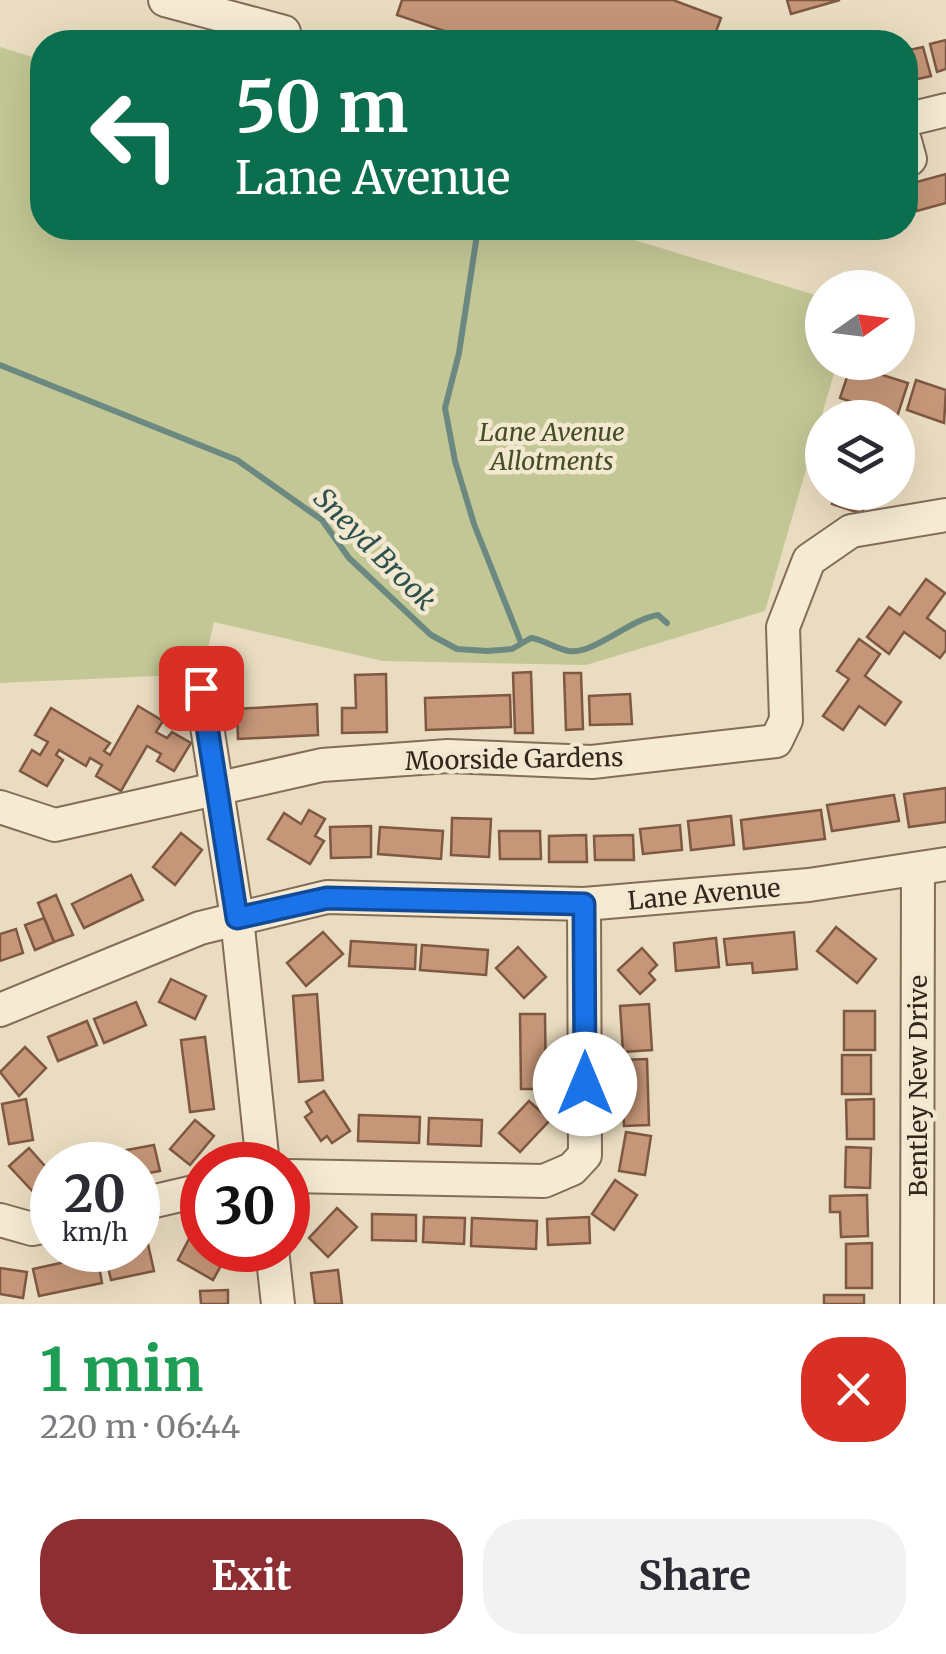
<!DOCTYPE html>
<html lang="en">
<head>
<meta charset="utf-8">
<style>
  body { margin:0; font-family:Merriweather,serif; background:#f2f2f3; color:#2b2b33; height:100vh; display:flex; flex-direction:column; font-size:38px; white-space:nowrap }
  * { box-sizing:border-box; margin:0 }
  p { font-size:32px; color:#7c7c81 }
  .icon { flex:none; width:55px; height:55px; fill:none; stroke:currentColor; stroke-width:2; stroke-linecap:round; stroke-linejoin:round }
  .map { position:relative; height:1304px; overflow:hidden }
  .drawer { display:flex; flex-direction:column; background:#fff; flex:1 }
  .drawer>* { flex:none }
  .top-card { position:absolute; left:30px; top:30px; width:888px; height:210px; border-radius:40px; box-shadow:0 10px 40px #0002; background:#0b6e4f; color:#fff; overflow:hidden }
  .needle { width:65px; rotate:76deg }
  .tools { position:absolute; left:805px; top:270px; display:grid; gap:20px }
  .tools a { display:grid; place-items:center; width:110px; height:110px; border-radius:50%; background:#fff; box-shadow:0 10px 40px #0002; font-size:50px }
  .speed { position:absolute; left:30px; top:1142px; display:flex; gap:20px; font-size:50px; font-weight:700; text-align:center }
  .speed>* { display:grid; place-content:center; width:130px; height:130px; border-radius:50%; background:#fff; box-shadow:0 10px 40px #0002; line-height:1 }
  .speed small { font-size:25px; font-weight:400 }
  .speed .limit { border:15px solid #d22; background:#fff; color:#111 }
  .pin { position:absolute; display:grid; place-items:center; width:85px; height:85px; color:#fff; margin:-42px; border-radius:20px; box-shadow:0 5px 15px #0006 }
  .me { position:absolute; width:110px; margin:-55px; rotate:0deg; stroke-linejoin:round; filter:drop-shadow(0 0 8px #0008) }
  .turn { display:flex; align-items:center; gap:35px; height:210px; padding:0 40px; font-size:45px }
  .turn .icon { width:130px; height:130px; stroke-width:2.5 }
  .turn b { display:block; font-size:70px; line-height:85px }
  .round { display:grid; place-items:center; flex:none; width:105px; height:105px; border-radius:40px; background:#f2f2f3 }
  .head { display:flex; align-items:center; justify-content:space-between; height:170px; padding:0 40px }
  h1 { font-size:60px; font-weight:700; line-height:75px; color:#1e9e55 }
  .primary-button { display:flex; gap:20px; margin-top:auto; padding:20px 40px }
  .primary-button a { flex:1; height:115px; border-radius:40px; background:#8c2e32; color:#fff; font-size:40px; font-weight:700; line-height:115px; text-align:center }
  .primary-button a+a { background:#f2f2f3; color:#2b2b33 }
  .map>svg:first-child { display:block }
</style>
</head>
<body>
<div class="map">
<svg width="946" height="1304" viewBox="0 0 946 1304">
  <rect width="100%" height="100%" fill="#eadcc0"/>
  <polygon fill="#c3c795" points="0,47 42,60 42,228 595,228 822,297 822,362 837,363 765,611 586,665 383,661 214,622 202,674 0,683"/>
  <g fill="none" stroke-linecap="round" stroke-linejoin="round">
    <g stroke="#6b8981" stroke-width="6">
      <polyline points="478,228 459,353 445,408 455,461 474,524 520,640"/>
      <path d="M0,365L237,460L322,520L349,558L431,635L457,649L487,651L512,649L531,638C545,640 556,649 569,651C593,655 630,619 658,615L667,623"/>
    </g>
  </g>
  <g fill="#c59678" stroke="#7f5841" stroke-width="2.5">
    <polygon points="402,0 673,0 721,18 714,37 730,42 477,42 397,15"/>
    <polygon points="787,0 840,0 791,14"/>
    <polygon points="946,40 946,69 937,72 930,44"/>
    <polygon points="923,47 931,76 905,82 905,51"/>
    <polygon points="946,174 946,203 917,211 909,184"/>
    <polygon points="851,365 908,383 897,417 840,398"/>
    <polygon points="916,380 946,390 944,423 907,410"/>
    <polygon points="836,492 869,492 862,514 832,504"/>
    <polygon points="926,579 945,593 927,618 946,632 946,650 940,658 904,632 889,654 867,637 889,607 900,615"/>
    <polygon points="859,639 880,654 865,676 901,702 885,725 859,706 843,730 823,716 849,679 837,671"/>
    <polygon points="531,672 533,733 515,733 513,673"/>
    <polygon points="564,673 581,673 583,729 566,730"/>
    <polygon points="386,674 387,732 342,733 342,708 356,708 355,675"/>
    <polygon points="630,694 632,724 590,725 589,696"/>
    <polygon points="510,695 511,727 426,730 425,698"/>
    <polygon points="317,704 318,735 238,739 237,709"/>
    <polygon points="138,706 163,721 156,732 167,738 172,732 191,743 174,771 157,761 161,754 147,746 121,791 96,776 102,765 90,758 86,766 59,750 56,755 63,760 47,786 20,771 32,750 40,755 48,742 35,735 51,708 110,743 104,751 110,755"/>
    <polygon points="946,788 946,822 909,827 904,794"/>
    <polygon points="894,795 899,821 832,831 827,805"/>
    <polygon points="309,810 325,819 315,836 324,841 310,864 268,839 284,813 301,824"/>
    <polygon points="821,810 825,839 744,849 741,820"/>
    <polygon points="731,816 734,845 691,850 688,821"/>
    <polygon points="452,818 491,819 489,857 451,855"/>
    <polygon points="680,825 682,850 643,854 640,829"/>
    <polygon points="371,826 371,857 331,858 330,827"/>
    <polygon points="380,827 443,831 441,859 378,854"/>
    <polygon points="499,831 540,831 541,859 500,859"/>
    <polygon points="181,833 202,850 175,885 153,867"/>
    <polygon points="586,835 587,862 549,862 549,836"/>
    <polygon points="633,835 634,860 595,860 594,836"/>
    <polygon points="131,875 143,900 84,928 72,904"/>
    <polygon points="56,895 73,935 54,942 38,903"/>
    <polygon points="44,918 54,942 35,950 25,925"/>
    <polygon points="836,927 876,959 857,983 817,951"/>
    <polygon points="16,929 23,953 0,961 0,934"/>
    <polygon points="323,932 343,954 306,986 287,963"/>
    <polygon points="794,932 797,969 753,973 752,963 727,965 724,939"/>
    <polygon points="716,938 719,967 676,971 674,943"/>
    <polygon points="351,941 416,945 415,969 349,966"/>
    <polygon points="422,945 488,950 486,975 420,970"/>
    <polygon points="518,947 546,977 524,998 496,968"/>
    <polygon points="642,948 657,965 649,973 655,980 640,994 618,970"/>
    <polygon points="171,979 206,996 195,1019 159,1002"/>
    <polygon points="317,994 323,1080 299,1082 293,996"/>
    <polygon points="136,1002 146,1025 104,1043 94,1019"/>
    <polygon points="649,1004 652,1050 623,1052 620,1006"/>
    <rect x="844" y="1011" width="31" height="39"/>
    <polygon points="520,1014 545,1014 546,1089 521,1089"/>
    <polygon points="87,1021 97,1045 58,1061 48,1037"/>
    <polygon points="205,1037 214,1109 190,1112 181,1040"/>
    <polygon points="25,1047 46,1068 19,1096 0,1072"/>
    <rect x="842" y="1055" width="29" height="39"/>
    <polygon points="647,1059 649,1125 624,1126 622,1060"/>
    <polygon points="324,1091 350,1131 332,1143 327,1136 321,1141 305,1117 312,1112 306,1102"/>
    <polygon points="26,1099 33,1140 9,1144 2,1104"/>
    <polygon points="874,1099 874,1139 847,1139 846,1100"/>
    <polygon points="529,1101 550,1120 520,1152 499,1133"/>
    <polygon points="359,1115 420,1117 419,1143 358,1141"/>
    <polygon points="429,1118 482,1120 481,1146 428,1144"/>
    <polygon points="195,1120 214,1136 190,1165 170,1149"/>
    <polygon points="626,1132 651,1136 645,1175 619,1171"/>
    <polygon points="154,1145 160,1171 138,1175 138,1165 118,1165 116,1152"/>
    <polygon points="846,1147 871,1148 870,1188 845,1187"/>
    <polygon points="29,1148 52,1174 52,1182 37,1196 9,1166"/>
    <polygon points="106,1152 108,1165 62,1165 62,1161"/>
    <polygon points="615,1180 637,1195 614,1230 592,1214"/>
    <polygon points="867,1195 868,1236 841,1237 840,1212 830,1212 830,1196"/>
    <polygon points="337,1208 357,1227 328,1257 309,1238"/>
    <polygon points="372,1214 416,1215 416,1241 372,1240"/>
    <polygon points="424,1217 465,1218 464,1244 423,1242"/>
    <polygon points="589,1217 590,1243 548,1245 547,1219"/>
    <polygon points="472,1218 537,1221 536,1249 471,1246"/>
    <polygon points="191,1235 202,1242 202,1250 227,1255 213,1280 178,1260"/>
    <polygon points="872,1243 872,1288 846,1288 846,1244"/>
    <polygon points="148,1244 154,1271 111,1280 105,1254"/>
    <polygon points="97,1255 102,1283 39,1296 33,1269"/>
    <polygon points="0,1268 27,1272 23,1298 0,1294"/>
    <polygon points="338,1270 342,1304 315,1304 311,1273"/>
    <polygon points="228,1290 228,1304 201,1304 200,1291"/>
    <rect x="824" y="1295" width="40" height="9"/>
  </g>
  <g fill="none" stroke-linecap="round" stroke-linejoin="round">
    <defs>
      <g id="minor">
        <polyline points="165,0 284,32"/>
        <polyline points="905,120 946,110"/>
        <polyline points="905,141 910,159"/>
        <polyline points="201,688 237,918 263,1165"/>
        <polyline points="0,807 55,825 322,765 448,756 592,762 776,741 786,720 783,627 809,560 851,531 946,515"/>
        <polyline points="0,1010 200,928 327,897 584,904 809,885 946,864"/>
        <polyline points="288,1176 544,1181 572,1169 585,1155 584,904"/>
        <polyline points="138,1205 202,1190"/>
        <polyline points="0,1220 32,1229 52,1225"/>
        <polyline points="272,1250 278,1304"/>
        <polyline points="917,1304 918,869"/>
      </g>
    </defs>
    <use href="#minor" stroke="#826d59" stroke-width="36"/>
    <use href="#minor" stroke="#f6ead2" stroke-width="32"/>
  </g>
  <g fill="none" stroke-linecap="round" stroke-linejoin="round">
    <defs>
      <polyline id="route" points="201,688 237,918 327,898 584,904 585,1084"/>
    </defs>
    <use href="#route" stroke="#114b97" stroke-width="25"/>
    <use href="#route" stroke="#1a73e8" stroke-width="18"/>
  </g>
  <g text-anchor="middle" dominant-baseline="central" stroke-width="9" stroke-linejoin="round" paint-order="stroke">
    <g font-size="25" font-style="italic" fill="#444d25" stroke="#f2e7cf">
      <text x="552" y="432">Lane Avenue<tspan x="552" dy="29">Allotments</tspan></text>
    </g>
    <g font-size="25" fill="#32261d" stroke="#f2e7cf">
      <text transform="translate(514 759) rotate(-1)">Moorside Gardens</text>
      <text transform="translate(704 894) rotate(-5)">Lane Avenue</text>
      <text transform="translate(918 1086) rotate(-90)">Bentley New Drive</text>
    </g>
    <g font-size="28" font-style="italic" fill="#2d514d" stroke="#f2e7cf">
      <text transform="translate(375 549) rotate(45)">Sneyd Brook</text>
    </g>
  </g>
</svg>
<div class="tools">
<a><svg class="needle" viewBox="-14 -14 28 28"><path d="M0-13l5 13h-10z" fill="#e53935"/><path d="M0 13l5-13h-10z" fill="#7c7c81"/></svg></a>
<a><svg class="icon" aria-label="layers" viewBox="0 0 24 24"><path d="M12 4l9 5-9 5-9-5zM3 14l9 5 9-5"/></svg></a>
</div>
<div class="speed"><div>20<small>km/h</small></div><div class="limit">30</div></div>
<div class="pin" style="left:201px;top:688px;background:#d93025"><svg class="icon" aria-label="arrive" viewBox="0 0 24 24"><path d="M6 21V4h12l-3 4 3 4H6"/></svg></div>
<svg class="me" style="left:585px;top:1084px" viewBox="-20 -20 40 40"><circle r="19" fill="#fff"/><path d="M0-13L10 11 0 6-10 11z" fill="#1a73e8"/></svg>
<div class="top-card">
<div class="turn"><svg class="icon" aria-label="left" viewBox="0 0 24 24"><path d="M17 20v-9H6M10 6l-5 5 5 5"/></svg><div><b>50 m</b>Lane Avenue</div></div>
</div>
</div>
<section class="drawer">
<div class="head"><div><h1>1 min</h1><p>220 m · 06:44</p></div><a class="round" style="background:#d93025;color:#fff"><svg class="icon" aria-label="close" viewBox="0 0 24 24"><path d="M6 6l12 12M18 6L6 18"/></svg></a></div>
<div class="primary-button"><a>Exit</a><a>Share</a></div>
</section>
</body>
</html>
